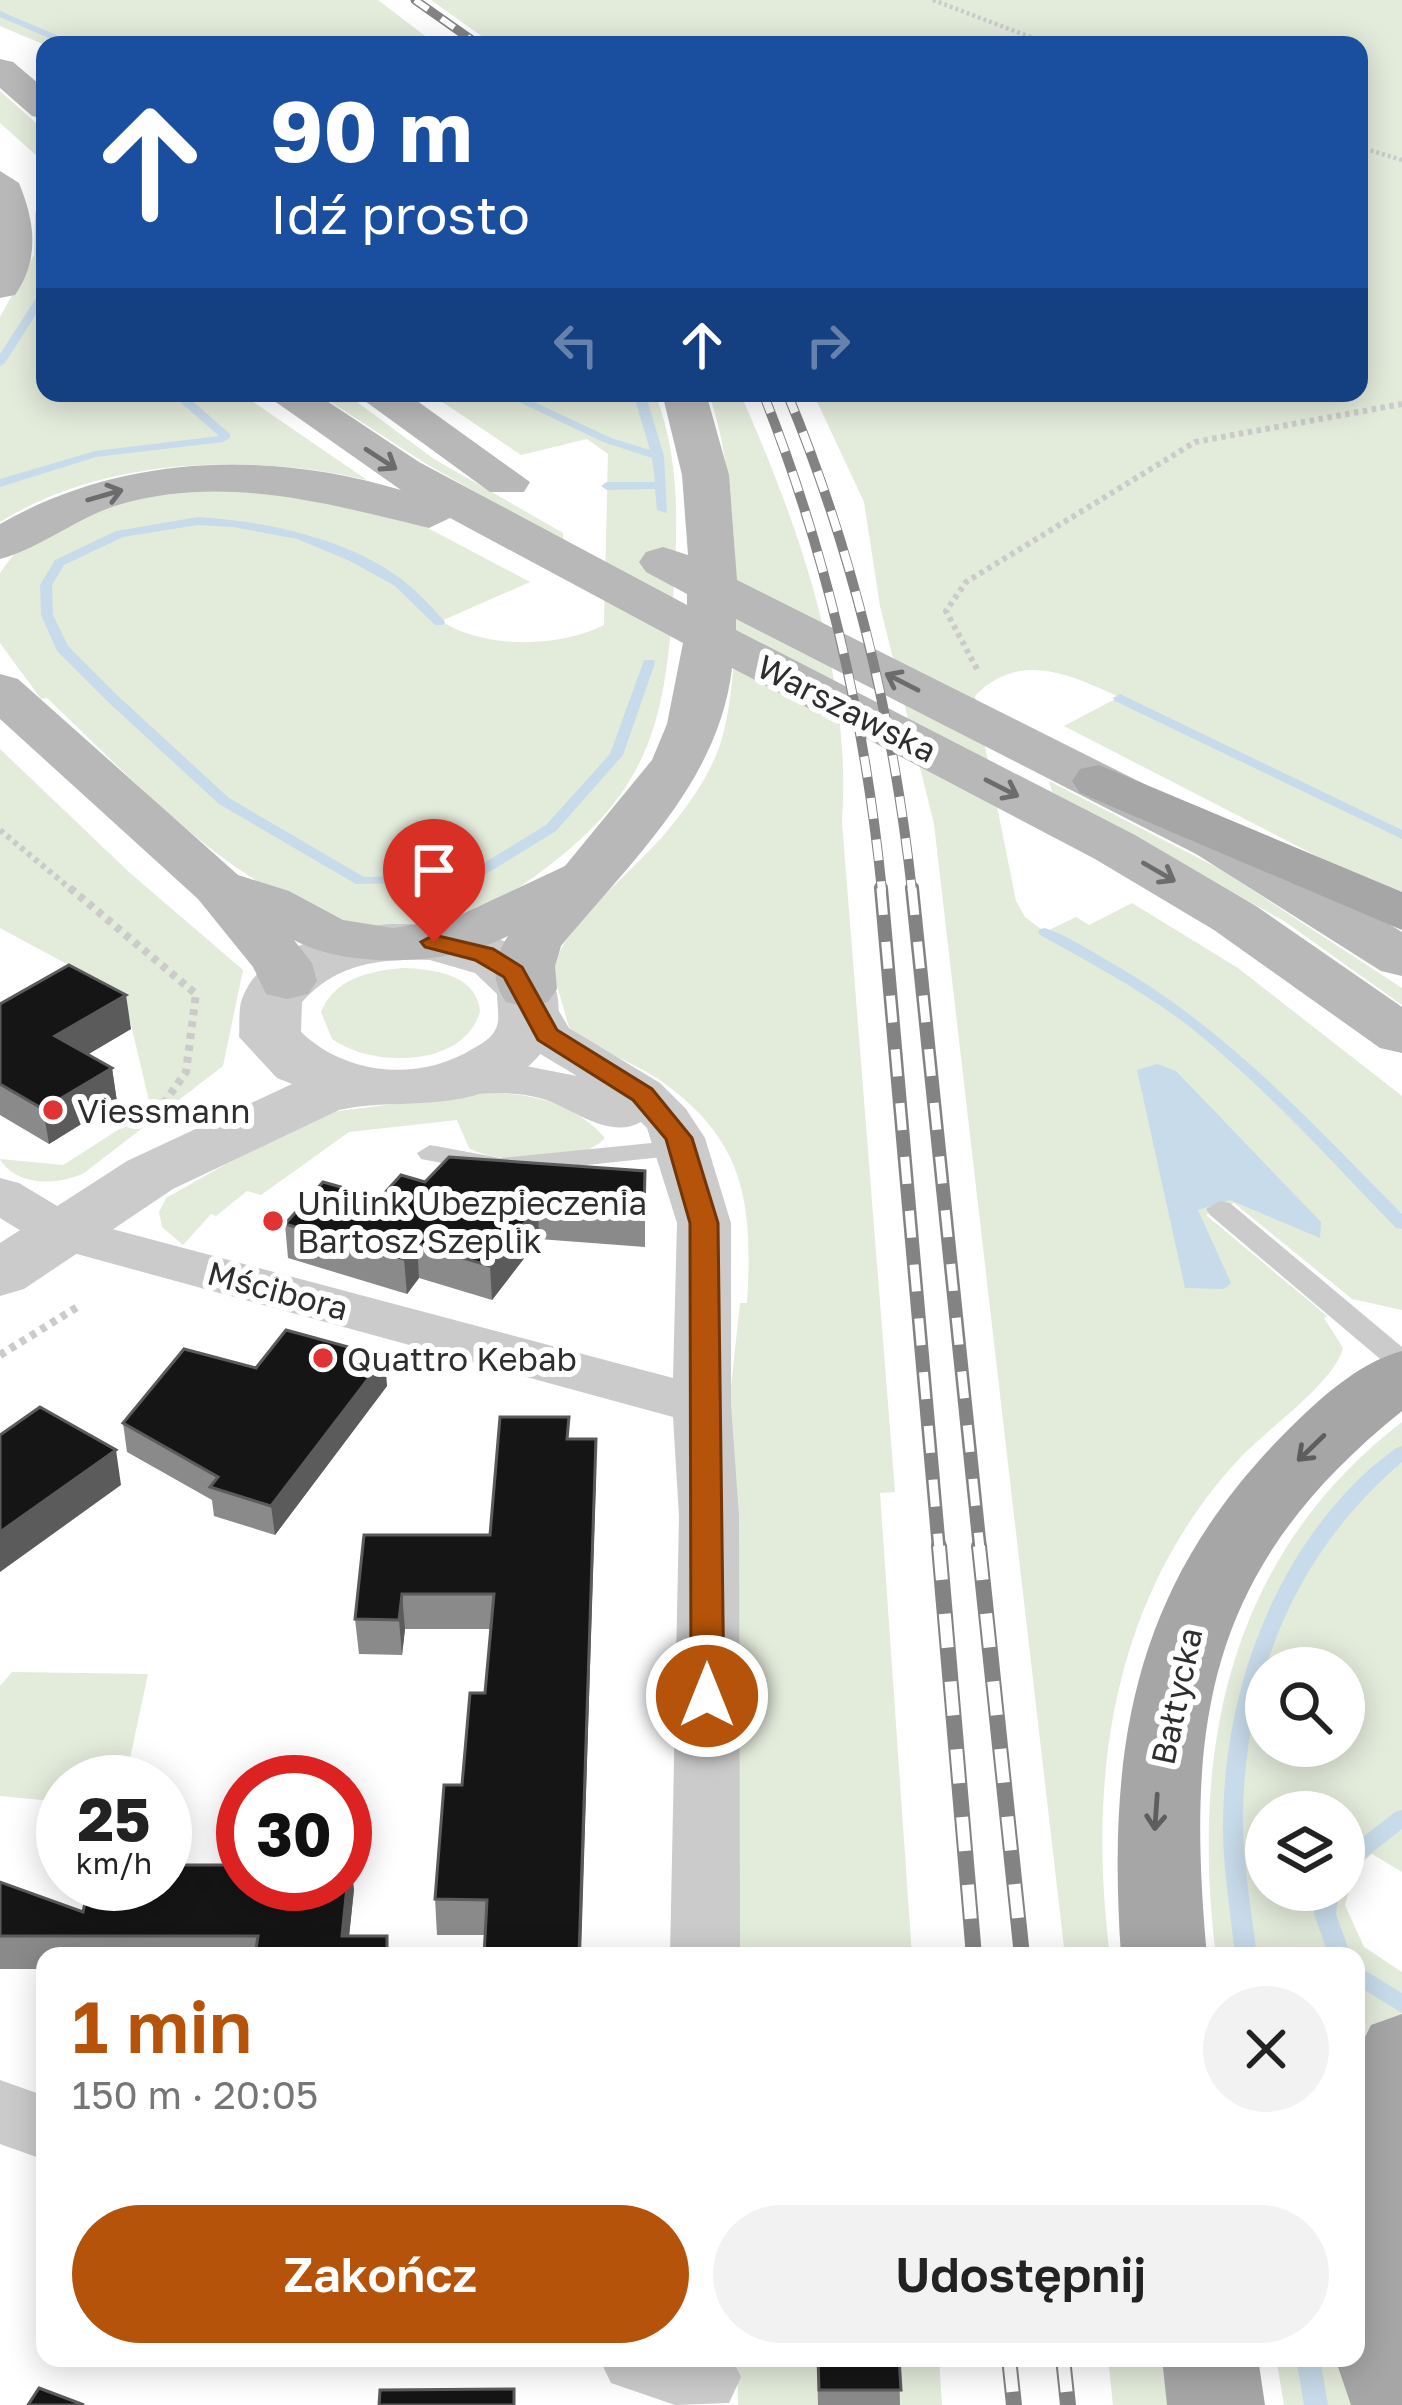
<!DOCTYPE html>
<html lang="pl">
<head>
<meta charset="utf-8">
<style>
  body { margin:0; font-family:"Golos Text",sans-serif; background:#f2f2f2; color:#222; height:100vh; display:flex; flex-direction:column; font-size:45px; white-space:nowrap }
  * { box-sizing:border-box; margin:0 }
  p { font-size:39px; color:#767676 }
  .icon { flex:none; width:66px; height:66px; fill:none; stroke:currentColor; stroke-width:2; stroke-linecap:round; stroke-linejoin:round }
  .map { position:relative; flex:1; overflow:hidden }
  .drawer { position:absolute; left:36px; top:1947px; width:1329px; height:420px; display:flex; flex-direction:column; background:#fff; border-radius:24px; box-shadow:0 6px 30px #0003 }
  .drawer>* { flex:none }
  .banner { position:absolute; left:36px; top:36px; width:1332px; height:366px; border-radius:24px; box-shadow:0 6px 30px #0003; background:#1a4fa0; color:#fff; overflow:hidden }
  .buttons { position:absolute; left:1245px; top:1647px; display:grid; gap:24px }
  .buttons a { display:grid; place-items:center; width:120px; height:120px; border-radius:50%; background:#fff; box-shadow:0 6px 30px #0003; font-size:60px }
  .speed { position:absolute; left:36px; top:1755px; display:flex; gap:24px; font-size:60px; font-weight:700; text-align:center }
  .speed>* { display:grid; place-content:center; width:156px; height:156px; border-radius:50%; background:#fff; box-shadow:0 6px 30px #0003; line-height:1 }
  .speed small { font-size:30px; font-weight:400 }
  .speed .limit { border:18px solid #d22; background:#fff; color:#111 }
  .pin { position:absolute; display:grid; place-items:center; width:102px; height:102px; color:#fff; margin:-123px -51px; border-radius:50% 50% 50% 0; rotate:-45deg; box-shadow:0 0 12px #0007 }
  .pin .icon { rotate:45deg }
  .me { position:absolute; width:132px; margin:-66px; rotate:0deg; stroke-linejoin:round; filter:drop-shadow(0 0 9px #0008) }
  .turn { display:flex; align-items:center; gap:42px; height:252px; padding:0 36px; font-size:54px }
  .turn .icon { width:156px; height:156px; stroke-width:2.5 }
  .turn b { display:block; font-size:84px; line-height:102px }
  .lanes { display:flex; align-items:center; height:114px; padding:0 36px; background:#0003; justify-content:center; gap:60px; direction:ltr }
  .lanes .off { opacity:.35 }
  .round { display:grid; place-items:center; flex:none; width:126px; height:126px; border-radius:63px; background:#f2f2f2 }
  .head { display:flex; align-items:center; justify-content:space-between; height:204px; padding:0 36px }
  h1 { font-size:72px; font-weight:600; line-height:90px; color:#b45309 }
  .primary-button { display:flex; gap:24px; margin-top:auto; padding:24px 36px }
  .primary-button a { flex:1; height:138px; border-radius:72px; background:#b45309; color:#fff; font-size:48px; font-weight:600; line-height:138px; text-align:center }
  .primary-button a+a { background:#f2f2f2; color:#222 }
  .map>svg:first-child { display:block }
</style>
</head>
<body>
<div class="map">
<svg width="1402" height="2405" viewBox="0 0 1402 2405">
  <rect width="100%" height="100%" fill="#fff"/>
  <g fill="#e3ebdb" fill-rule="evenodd">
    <polygon points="0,0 378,0 437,45 45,45 0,26"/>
    <path d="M431,0H1402V900L1064,726L1119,697C1071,675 1018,650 975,696L1016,901L1025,917L1045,932L1076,917L1089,925L1132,903L1238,968L1402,1096V1310L1352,1299L1234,1203L1206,1215L1327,1316L1324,1318L1343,1348C1333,1385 1266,1429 1238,1460C1112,1597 1087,1777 1110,1956H1065L934,824L880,606L864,502L813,393H1359V45H494Z"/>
    <polygon points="0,91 45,131 45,163 0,123"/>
    <path d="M35,212L45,221V393H240L367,480C251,453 104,457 0,522V317L34,255Z"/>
    <polygon points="317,393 345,393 434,459 563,533 563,542 423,462"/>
    <path d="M429,393H655C679,456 678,515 674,582C666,733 648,799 517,889C475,918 404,940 352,925C231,890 135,781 47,698L41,699L0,643V573L16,551L113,501L216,485L407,517L530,582L441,621C484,649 558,648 604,625L608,454L587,439L521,455Z"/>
    <path d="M708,393H740C799,526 852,675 842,822L895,1492L880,1493L912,1956H732L726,1434L740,1303H747C753,1202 746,1140 657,1078C629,1060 594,1050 569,1027L552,969C568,920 633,872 668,830C689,805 709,776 720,745C746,667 739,470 708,393Z"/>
    <path d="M0,749L130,873L243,970L223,1066L84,1173C58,1186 15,1186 0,1159L63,1165L151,1109L124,995L0,928Z"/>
    <polygon points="1049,781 1220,869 1402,988 1402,1005 1284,921 1052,792"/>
    <path d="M402,968C433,969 477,974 480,1012C463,1068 373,1068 332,1039L321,1012C334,979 369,971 402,968Z"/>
    <path d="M483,1093C529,1092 575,1103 605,1138C582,1164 500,1166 469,1148L457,1120L349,1132L261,1195L247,1191L216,1216L211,1214L183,1245L162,1227L159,1212L166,1198L314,1114Z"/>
    <path d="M1402,1422V1872L1372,1854L1355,1869L1345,1905L1364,1947L1402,1972V2405H1284L1276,2358H1356V1956H1216C1190,1748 1229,1555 1402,1422ZM1266,1668H1344V1746H1266ZM1266,1812H1344V1890H1266Z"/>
    <polygon points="12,1672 148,1674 125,1782 63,1782 63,1802 0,1796 0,1686"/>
    <polygon points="737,2358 939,2358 942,2405 738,2405"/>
    <polygon points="1108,2358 1163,2358 1169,2405 1113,2405"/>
  </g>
  <polygon fill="#c8dbea" points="1157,1064 1176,1071 1321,1222 1320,1238 1230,1200 1198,1210 1231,1283 1224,1289 1185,1288 1137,1070"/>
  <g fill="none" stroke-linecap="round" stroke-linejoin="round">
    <g fill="#c8dbea" fill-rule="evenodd">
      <polygon points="0,11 75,43 76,45 65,45 0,17"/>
      <polygon points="45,289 45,300 5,363 0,366 0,354 40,292"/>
      <polygon points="170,393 183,393 230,434 230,438 223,442 96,457 0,487 0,479 95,451 219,436"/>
      <polygon points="500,393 515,393 611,438 650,450 633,393 645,393 664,456 667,513 657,510 655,489 607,490 601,486 607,482 655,482 652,458 603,442"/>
      <path d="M198,517C265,521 351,539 405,582C419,593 433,608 445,622L443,625H435L395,586L350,561L297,539L233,527L198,525L123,537L64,565L52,585L53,615L68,646L118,696L229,798L364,877L456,875L476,868L546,825L610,754L643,663L644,660H654L655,663L623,755L556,831L486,874L462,882L356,884L219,804L108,702L57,651L41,615L40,585L55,560L116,531Z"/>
      <polygon points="1120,694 1402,830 1402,839 1115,701 1113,698"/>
      <path d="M1045,928C1068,936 1089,950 1110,962C1225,1027 1311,1122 1402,1214V1229L1396,1228C1329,1159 1265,1087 1190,1027C1143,991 1091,963 1040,935L1038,932L1040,929Z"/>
      <path d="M1402,1446V1462C1292,1556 1242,1684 1243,1828C1244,1871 1252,1914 1257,1956H1235C1231,1914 1223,1871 1223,1828C1223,1703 1266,1573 1354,1484C1366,1471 1382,1459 1396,1448Z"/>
      <polygon points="1402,1810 1402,1829 1351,1869 1344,1871 1344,1852 1395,1812"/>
      <polygon points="1317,1890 1339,1890 1336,1914 1351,1956 1329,1956 1314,1914"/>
      <polygon points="1356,1965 1402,1993 1402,2013 1356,1985"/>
      <polygon points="1296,2358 1320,2358 1328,2405 1304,2405"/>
    </g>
    <g stroke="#cbcbcb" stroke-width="4.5" stroke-dasharray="3 3" stroke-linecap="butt">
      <polyline points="933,0 1051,45"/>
      <polyline points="1359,147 1402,160"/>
    </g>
    <g stroke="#cbcbcb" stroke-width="6" stroke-dasharray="4.5 4.5" stroke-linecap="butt">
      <polyline points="977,669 946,611 966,582 1195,442 1402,404"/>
      <polyline points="0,830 73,891"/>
    </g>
    <g stroke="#cbcbcb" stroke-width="8" stroke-dasharray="6 6" stroke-linecap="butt">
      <polyline points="70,888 196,994 186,1072 157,1113"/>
      <polyline points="0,1355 79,1306"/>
    </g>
    <g fill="#cbcbcb" fill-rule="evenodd">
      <polygon points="682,1140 695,1148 691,1154 500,1174 421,1159 417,1153 430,1145 500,1158"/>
      <polygon points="1220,1201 1230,1203 1402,1347 1402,1371 1392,1369 1210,1215 1206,1209"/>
    </g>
    <g fill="#cbcbcb" fill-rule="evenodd">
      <path d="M532,992L550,996L569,1028L660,1083L686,1109L705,1138L731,1223V1405L739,1516L740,1956H670L679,1516L673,1417L44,1245L0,1218V1178L19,1183L82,1221L673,1378L677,1223L647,1128L641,1122C609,1140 574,1109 543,1099C507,1087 472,1099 438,1091L430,1080L438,1069L500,1061L577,1076L532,1049L507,1007L514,996Z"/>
      <polygon points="0,2080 45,2096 45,2160 0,2144"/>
      <polygon points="599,2358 732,2358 741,2377 729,2403 675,2405 611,2383"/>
    </g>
    <path fill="#cbcbcb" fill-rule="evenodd" d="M389,924C429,923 482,928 517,947C585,985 562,1053 503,1084C451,1112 393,1098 339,1110L173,1189L24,1289L0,1296V1243L127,1161L292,1084L277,1078L239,1037C240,1026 238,1009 242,999C261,945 341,930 389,924ZM430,960L475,973L497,994C497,1002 499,1013 498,1022C496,1035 485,1042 474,1048C420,1082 347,1076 301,1032L302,1002C336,963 382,958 430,960Z"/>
    <g fill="#b8b8b8" fill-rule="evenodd">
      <polygon points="0,59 13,62 45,89 45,119 32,116 0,88"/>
      <path d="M0,171L19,183C35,222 40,259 15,295L0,298Z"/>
      <path d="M263,393H315L419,462L687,605V594L646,572L639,562L646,552L663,547L688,555L682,475L662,393H706L729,475L737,580L1236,830L1402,932V976L1381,971L1196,854L736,619V630L1135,835L1256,906L1402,1007V1053L1380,1048L1214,930L1095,859L732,668C719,782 630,862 561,946L555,966L557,989L548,1002L527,1007L506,1002C490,979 493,959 508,936C454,965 348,970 294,940L312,963L317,981L308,994L287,999L266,994L253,967L198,899L0,719V674L18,679L238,875L289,891L343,920L393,928L454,918L565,866L652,760L667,724L683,643L450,518L429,528C326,503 224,474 118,505C76,518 41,548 0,559V524C122,454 268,450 401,490Z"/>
      <polygon points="354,393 406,393 530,482 524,492 490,492"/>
    </g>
    <g fill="#a6a6a6" fill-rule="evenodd">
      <polygon points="1099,765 1402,892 1402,930 1080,793 1072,781 1080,769"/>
      <path d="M1402,1351V1411C1208,1567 1185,1718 1207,1956H1121C1107,1748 1132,1588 1284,1434C1316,1402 1357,1363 1402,1351Z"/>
      <polygon points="1402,2014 1402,2405 1351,2405 1335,2358 1356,2358 1356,2055 1371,2025"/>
      <polygon points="1162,2358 1258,2358 1265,2405 1167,2405"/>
    </g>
    <defs>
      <polyline id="rail-far3" points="415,0 479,45"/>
      <g id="rail-far2">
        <path d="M763,393C827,554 865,719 882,891"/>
        <path d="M787,393C854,554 893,718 912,891"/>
      </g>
      <g id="rail-far1">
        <polyline points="881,888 939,1549"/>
        <polyline points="912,888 980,1549"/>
      </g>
      <g id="rail">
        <polyline points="939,1546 974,1956"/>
        <polyline points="979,1546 1022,1956"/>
        <polyline points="1009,2358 1014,2405"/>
        <polyline points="1063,2358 1068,2405"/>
      </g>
    </defs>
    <use href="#rail-far3" stroke="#838383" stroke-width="9"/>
    <use href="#rail-far2" stroke="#838383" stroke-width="10"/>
    <use href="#rail-far1" stroke="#838383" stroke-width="14"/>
    <use href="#rail" stroke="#838383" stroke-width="16"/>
    <use href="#rail-far3" stroke="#fff" stroke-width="6" stroke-dasharray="16" stroke-linecap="butt"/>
    <use href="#rail-far2" stroke="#fff" stroke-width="8" stroke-dasharray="21" stroke-linecap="butt"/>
    <use href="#rail-far1" stroke="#fff" stroke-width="9" stroke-dasharray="27" stroke-linecap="butt"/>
    <use href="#rail" stroke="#fff" stroke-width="12" stroke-dasharray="34" stroke-linecap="butt"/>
  </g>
  <g fill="#8a8a8a">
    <polygon points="0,1004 131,1029 88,1054 112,1068 117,1102 49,1144 0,1115"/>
    <polygon points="645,1171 645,1247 539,1239 492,1300 419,1278 407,1294 288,1258 285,1224 380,1198 425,1182"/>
    <polygon points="256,1368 387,1386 275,1535 214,1516 212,1500 127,1452 123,1423"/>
    <polygon points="570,1439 596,1439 596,1473 485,1935 437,1935 435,1899 485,1693 490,1629 405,1629 402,1655 359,1654 355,1619 490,1535"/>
    <polygon points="0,1882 83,1912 354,1889 349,1936 389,1956 45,1956 45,1969 0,1969"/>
    <polygon points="817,2358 899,2358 900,2405 818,2405"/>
  </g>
  <g fill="#5b5b5b">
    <polygon points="126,995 131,1029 60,1071 55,1036"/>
    <polygon points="112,1068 117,1102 49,1144 43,1109"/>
    <polygon points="538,1206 539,1239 492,1300 490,1266"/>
    <polygon points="417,1244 419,1278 407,1294 404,1259"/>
    <polygon points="385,1357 387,1386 275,1535 271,1506"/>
    <polygon points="596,1439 596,1473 581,1956 579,1956"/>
    <polygon points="116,1450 121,1485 0,1572 0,1532"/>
    <polygon points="402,1594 405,1629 402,1655 399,1620"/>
    <polygon points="350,1856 354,1889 347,1956 342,1936"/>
  </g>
  <g fill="#151515" stroke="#5b5b5b" stroke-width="3">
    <polygon points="69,965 126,995 55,1036 112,1068 43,1109 0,1084 0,1004"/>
    <polygon points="449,1157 645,1171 644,1213 538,1206 490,1266 417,1244 404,1259 285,1224 323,1182 380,1198 401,1175 425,1182"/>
    <polygon points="286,1330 385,1357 271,1506 210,1487 218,1477 123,1423 184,1349 256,1368"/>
    <polygon points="40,1407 116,1450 0,1532 0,1435"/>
    <polygon points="500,1417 569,1417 567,1439 596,1439 579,1956 484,1956 487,1900 435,1899 444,1785 462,1785 470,1693 485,1693 494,1594 402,1594 399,1620 355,1619 364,1535 490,1535"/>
    <polygon points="345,1856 350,1856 342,1936 387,1936 387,1956 255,1956 258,1936 0,1936 0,1882 83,1912 89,1884 165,1884 165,1865 243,1865 243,1884 345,1884"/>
    <polygon points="818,2358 899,2358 901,2390 819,2390"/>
    <polygon points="39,2388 84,2405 28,2405"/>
    <polygon points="514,2389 514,2405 379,2405 380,2390"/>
  </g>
  <defs><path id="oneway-shaft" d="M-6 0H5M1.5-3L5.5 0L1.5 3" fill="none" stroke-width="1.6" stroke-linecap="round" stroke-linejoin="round" transform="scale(3)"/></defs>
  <g stroke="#6c6c6c">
    <use href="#oneway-shaft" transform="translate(381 459) rotate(33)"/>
    <use href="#oneway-shaft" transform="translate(105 495) rotate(-16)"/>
    <use href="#oneway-shaft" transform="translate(902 682) rotate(-153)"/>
    <use href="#oneway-shaft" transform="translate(1002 788) rotate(27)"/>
    <use href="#oneway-shaft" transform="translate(1159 872) rotate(30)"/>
  </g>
  <g stroke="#5e5e5e">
    <use href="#oneway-shaft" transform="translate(1311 1448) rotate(136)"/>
    <use href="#oneway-shaft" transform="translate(1156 1812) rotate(94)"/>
  </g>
  <polygon fill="#b45309" stroke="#753606" stroke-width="3" points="434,935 493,949 522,967 557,1030 652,1089 692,1138 718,1223 724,1696 719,1705 696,1705 691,1696 690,1223 666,1139 633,1100 538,1040 504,977 475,960 425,947 421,942"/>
  <g fill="#e13334" stroke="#fff" stroke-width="4.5">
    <circle cx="53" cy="1110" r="12"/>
    <circle cx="273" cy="1221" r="12"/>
    <circle cx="323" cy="1358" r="12"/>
  </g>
  <g text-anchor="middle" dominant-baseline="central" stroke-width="12" stroke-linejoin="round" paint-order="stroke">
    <g font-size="33" fill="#2e2e2e" stroke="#fff">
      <text transform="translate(847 708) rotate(27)">Warszawska</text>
      <text transform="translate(278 1290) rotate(15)">Mścibora</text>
      <text transform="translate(1176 1696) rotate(-78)">Bałtycka</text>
    </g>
    <g font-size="33" fill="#2e2e2e" stroke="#fff" text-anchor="start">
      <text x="77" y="1110">Viessmann</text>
      <text x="297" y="1202">Unilink Ubezpieczenia<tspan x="297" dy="38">Bartosz Szeplik</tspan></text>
      <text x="347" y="1358">Quattro Kebab</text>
    </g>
  </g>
</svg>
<div class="buttons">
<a><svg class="icon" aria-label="search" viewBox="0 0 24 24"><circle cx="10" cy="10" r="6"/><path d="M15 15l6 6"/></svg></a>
<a><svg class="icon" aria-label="layers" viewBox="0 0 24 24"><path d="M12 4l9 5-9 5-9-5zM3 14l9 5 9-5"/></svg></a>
</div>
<div class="speed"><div>25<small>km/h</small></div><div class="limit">30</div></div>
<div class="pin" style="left:434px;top:942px;background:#d93025"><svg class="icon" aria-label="arrive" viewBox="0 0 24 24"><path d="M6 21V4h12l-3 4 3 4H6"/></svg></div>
<svg class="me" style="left:707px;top:1696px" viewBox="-20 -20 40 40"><circle r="17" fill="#b45309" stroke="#fff" stroke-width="3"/><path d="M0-11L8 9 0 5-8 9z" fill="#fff"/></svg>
<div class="banner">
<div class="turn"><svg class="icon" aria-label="ahead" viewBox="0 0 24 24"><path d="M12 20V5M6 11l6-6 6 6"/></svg><div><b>90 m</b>Idź prosto</div></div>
<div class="lanes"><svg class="icon off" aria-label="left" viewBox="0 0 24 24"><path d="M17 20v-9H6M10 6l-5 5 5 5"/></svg><svg class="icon" aria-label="ahead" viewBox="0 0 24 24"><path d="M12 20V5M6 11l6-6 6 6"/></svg><svg class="icon off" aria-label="right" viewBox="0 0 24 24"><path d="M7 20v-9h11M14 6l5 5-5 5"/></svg></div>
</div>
<section class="drawer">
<div class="head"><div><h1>1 min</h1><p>150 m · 20:05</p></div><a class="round"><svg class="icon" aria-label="close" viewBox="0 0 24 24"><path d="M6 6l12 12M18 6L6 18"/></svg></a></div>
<div class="primary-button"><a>Zakończ</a><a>Udostępnij</a></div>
</section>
</div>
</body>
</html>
